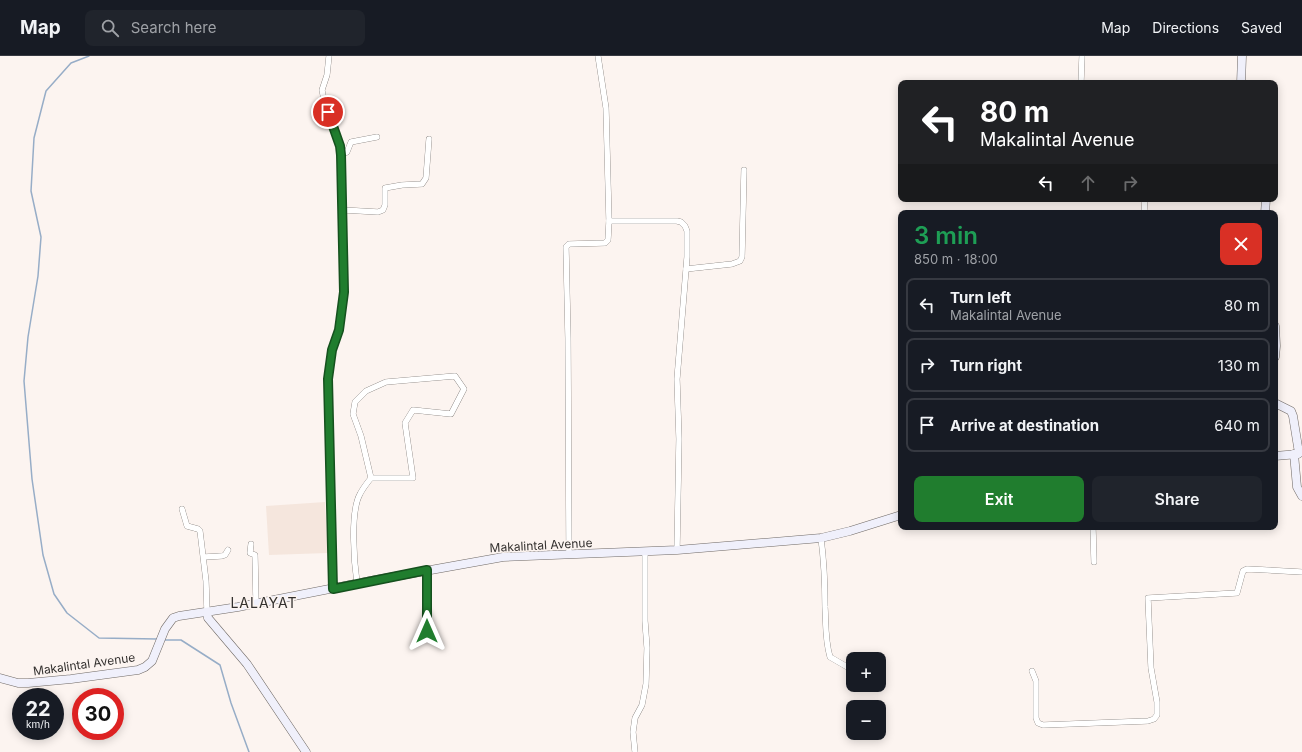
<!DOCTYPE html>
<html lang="en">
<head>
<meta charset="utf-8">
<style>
  body { margin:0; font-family:Inter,sans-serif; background:#20242c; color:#f1f3f6; height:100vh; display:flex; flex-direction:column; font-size:15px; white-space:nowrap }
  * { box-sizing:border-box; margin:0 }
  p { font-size:13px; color:#9ea1a6 }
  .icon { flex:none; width:22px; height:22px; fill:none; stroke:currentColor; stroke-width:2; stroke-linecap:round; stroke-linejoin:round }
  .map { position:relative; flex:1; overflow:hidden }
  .drawer { position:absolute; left:898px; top:154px; width:380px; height:320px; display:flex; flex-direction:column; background:#171b24; border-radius:8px; box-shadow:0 2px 10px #0003 }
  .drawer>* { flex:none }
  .top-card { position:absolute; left:898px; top:24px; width:380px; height:122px; border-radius:8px; box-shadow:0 2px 10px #0003; background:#202124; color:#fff; overflow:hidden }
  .buttons { position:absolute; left:846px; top:596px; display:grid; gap:8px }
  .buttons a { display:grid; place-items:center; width:40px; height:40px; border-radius:8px; background:#171b24; box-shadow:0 2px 10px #0003; font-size:20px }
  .speed { position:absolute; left:12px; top:632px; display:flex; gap:8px; font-size:20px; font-weight:700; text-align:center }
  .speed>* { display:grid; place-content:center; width:52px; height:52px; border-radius:50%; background:#171b24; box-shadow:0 2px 10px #0003; line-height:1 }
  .speed small { font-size:10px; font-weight:400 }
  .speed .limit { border:6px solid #d22; background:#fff; color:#111 }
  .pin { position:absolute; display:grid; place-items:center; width:34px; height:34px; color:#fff; margin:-17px; border:2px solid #fff; border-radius:50%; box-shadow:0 1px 4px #0007 }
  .me { position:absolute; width:44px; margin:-22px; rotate:0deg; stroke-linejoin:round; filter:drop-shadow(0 0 3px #0008) }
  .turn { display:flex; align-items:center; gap:14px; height:84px; padding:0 16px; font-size:18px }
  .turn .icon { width:52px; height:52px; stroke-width:2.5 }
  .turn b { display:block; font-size:28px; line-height:34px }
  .lanes { display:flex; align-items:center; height:38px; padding:0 16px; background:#0003; justify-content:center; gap:20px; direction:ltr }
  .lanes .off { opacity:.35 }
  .round { display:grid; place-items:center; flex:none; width:42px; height:42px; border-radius:8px; background:#20242c }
  .overview { display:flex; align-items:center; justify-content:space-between; height:68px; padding:0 16px }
  h1 { font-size:24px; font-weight:600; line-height:30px; color:#1e9e55 }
  .button { display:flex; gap:8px; margin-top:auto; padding:8px 16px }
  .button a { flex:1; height:46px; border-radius:8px; background:#207d2e; color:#fff; font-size:16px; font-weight:600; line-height:46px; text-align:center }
  .button a+a { background:#20242c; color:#f1f3f6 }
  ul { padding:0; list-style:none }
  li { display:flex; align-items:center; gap:12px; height:54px; margin:0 8px 6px; padding:0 8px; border:2px solid #363941; border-radius:8px }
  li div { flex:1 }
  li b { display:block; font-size:15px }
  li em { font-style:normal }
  header { display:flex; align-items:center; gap:24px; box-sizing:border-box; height:56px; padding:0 20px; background:#171b24; border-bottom:1px solid #363941 }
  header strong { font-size:19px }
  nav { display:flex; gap:22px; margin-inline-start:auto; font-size:14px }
  .search { width:280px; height:36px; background:#20242c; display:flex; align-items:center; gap:10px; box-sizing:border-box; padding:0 14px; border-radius:8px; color:#9ea1a6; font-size:15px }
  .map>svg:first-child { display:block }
</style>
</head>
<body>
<header>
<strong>Map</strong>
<div class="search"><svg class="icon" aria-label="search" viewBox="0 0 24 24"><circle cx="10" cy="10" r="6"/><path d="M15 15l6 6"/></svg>Search here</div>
<nav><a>Map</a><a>Directions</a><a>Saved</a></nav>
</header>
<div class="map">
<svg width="1302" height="696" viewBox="0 0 1302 696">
  <rect width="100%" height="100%" fill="#fcf4f0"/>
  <polygon fill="#f5e6dd" points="325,446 328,497 269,499 266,450"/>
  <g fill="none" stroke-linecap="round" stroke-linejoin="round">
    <g stroke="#97adc7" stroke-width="1.5">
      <polyline points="89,0 71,7 46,35 34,82 31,135 41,181 38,220 28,281 24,325 32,423 43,499 54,538 67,557 99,582 157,583"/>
      <polyline points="163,584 181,584 220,609 231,647 249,696"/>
    </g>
    <defs>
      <g id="street">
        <polyline points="329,0 327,19 322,34 324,44 340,90 341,99 344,236 339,274 332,294 328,323 333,533"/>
        <polyline points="1081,27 1082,0"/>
        <polyline points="341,99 347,96 351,86 377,81"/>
        <polyline points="343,154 378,156 383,154 385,149 385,132 402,129 422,128 426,122 429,83"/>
        <polyline points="1144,157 1145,143"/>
        <polyline points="609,165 677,165 681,166 685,170 687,175 687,201 677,323 679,383 677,494"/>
        <polyline points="686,213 732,208 740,205 742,201 744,114"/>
        <polyline points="182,453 187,470 198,473 200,475 206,525 207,556"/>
        <polyline points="1093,471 1094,506"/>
        <path d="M821,482C824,505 825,528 825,551C826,568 825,584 830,601L849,612L853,617"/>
        <polyline points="251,488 250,497 255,499 256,547"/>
        <polyline points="569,499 568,282 566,191 569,188 605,187 608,184 609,165 606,52 598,0"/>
        <polyline points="204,501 222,500 225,499 228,494"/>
        <polyline points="427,514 427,575"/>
        <path d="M357,527C354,506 350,456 360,438C363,432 367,427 371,422L361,380L353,358L355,346L366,335L386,326L455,320L464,333L451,358L413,354L405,367L413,422H371"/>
        <polyline points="1032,615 1036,625 1036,662 1038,667 1043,669 1148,665 1154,663 1157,659 1157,646 1151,612 1148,542 1237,537 1243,515 1247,513 1302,516"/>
        <polyline points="635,696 633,676 635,662 642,649 646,628 647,592 645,565 645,495"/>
      </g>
      <g id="secondary">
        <polyline points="1241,27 1242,0"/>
        <polyline points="1265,157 1266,143"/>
        <polyline points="1275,270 1276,290 1275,301"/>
        <polyline points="1275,347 1291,355 1293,360 1299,397"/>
        <polyline points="1294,398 1297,431 1302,440"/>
        <polyline points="1275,400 1298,398"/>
        <polyline points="207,556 208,562 247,608 306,696"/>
        <polyline points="0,622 18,627 28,627 71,623 138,614 145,611 152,605 165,573 173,562 179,560 238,551 375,524 503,501 677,494 821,482 850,475 901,459"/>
      </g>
    </defs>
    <use href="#street" stroke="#6f6965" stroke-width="6"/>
    <use href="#secondary" stroke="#6f6965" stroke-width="9"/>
    <use href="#street" stroke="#fff" stroke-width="5.5"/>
    <use href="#secondary" stroke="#f0f0fb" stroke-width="8"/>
  </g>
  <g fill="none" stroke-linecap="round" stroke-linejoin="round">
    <defs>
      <polyline id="route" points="328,56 340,90 341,99 344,236 339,274 332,294 328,323 333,533 427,514 427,575"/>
    </defs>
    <use href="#route" stroke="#15511e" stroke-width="10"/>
    <use href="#route" stroke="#207d2e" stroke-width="7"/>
  </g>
  <g text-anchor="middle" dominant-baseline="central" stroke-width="3" stroke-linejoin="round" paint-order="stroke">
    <g font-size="12" fill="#33302e" stroke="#fcf4f0">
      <text transform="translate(541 489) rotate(-3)">Makalintal Avenue</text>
      <text transform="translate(84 608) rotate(-8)">Makalintal Avenue</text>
    </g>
    <g font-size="14" letter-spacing="1" fill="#33302e" stroke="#fcf4f0">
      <text x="264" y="546">LALAYAT</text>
    </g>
  </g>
</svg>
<div class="buttons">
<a>+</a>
<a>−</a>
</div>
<div class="speed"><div>22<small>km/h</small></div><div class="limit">30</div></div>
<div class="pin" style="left:328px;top:56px;background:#d93025"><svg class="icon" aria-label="arrive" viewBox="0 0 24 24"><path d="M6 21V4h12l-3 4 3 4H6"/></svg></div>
<svg class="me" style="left:427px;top:575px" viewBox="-20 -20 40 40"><path d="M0-17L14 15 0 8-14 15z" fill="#207d2e" stroke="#fff" stroke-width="4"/></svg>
<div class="top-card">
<div class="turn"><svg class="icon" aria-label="left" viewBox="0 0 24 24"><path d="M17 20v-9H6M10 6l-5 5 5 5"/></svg><div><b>80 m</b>Makalintal Avenue</div></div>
<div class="lanes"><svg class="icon" aria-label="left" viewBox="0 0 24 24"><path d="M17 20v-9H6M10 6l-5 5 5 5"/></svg><svg class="icon off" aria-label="ahead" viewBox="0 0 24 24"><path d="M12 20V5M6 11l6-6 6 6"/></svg><svg class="icon off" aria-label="right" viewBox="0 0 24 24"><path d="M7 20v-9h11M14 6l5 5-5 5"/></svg></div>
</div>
<section class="drawer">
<div class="overview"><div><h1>3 min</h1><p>850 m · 18:00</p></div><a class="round" style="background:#d93025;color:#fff"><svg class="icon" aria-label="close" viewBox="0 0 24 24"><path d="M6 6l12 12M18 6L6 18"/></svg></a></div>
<ul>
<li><svg class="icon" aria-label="left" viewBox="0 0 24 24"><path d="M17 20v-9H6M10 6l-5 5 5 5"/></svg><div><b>Turn left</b><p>Makalintal Avenue</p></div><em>80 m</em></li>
<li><svg class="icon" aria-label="right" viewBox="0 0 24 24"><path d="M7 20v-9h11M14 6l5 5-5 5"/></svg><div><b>Turn right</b></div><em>130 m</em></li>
<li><svg class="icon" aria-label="arrive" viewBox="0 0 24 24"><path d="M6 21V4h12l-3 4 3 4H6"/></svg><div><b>Arrive at destination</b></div><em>640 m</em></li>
</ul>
<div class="button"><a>Exit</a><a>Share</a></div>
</section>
</div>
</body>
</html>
